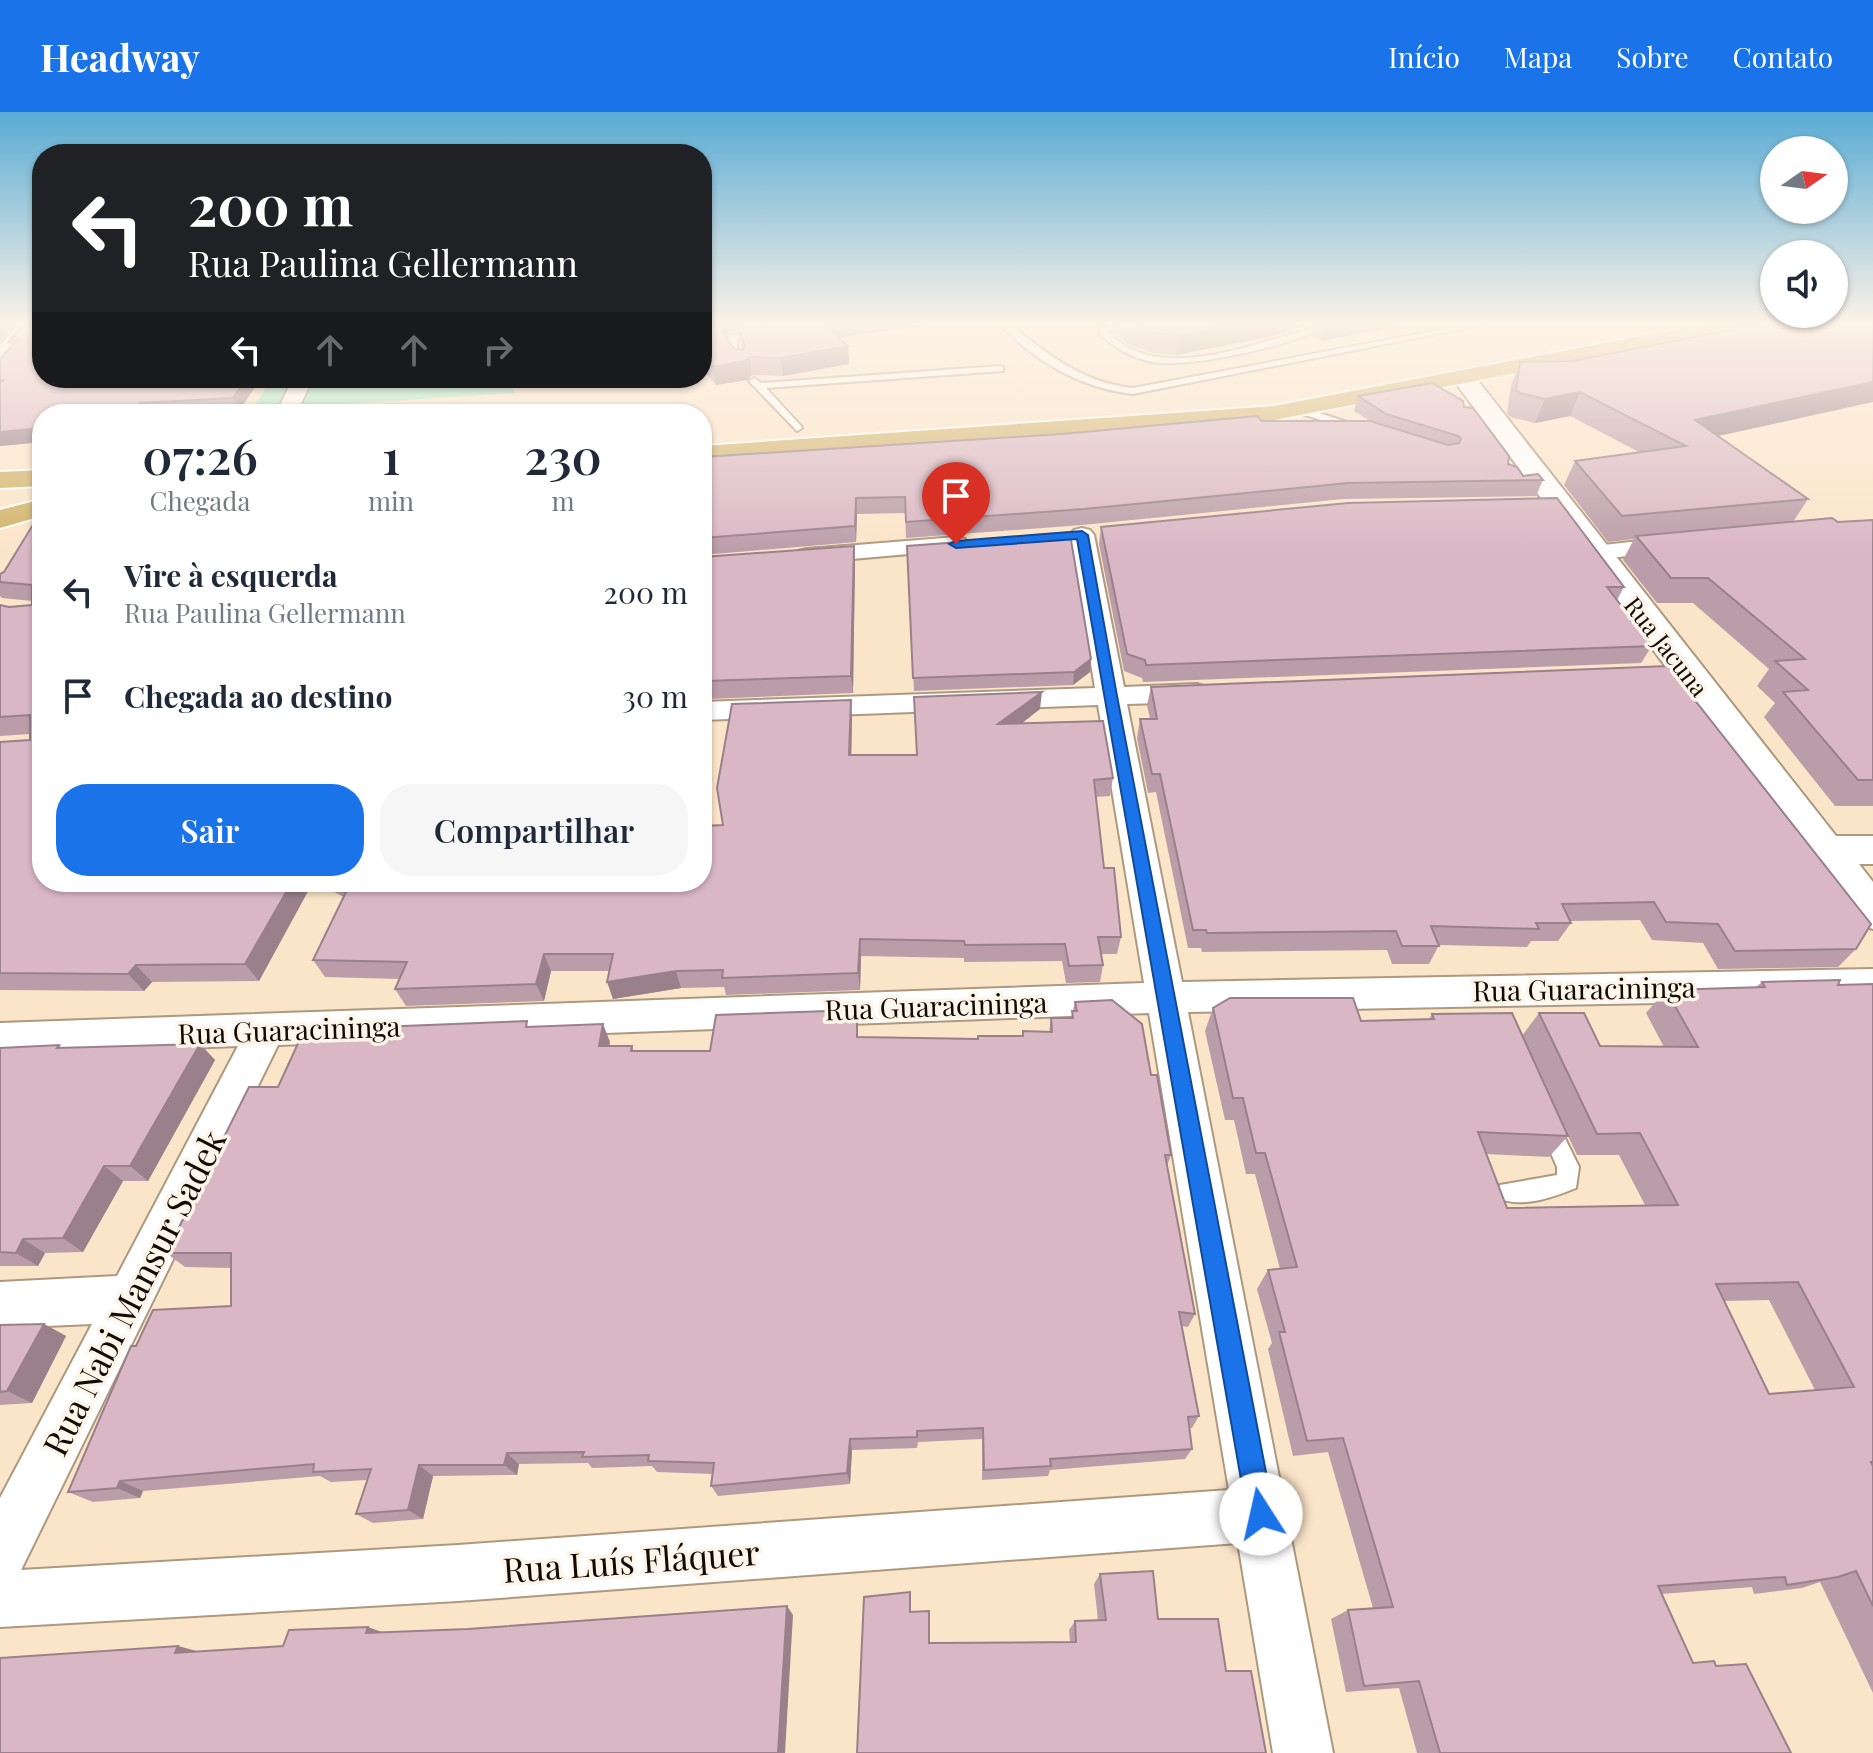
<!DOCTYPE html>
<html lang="pt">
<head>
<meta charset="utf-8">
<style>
  body { margin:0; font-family:"Playfair Display",serif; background:#f6f6f7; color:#1f2937; height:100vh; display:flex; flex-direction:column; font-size:30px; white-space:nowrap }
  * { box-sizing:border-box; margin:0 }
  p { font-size:26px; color:#747a83 }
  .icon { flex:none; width:44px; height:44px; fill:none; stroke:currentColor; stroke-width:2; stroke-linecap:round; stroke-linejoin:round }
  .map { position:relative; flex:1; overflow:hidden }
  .panel { position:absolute; left:32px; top:292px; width:680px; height:488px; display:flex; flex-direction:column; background:#fff; border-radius:32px; box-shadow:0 2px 6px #0004 }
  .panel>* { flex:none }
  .banner { position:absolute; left:32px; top:32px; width:680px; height:244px; border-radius:32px; box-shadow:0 2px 6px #0004; background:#202124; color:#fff; overflow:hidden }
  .needle { width:52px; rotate:76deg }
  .controls { position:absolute; left:1760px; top:24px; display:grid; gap:16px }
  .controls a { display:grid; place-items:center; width:88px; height:88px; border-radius:50%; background:#fff; box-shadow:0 2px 6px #0004; font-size:40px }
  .pin { position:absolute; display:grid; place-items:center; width:68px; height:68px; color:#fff; margin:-82px -34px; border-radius:50% 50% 50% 0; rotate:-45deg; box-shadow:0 0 8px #0007 }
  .pin .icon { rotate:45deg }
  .me { position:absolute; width:88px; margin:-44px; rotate:350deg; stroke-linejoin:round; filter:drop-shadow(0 0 6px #0008) }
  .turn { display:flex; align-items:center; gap:28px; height:168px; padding:0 24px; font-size:36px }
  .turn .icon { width:104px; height:104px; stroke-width:2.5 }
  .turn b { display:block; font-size:56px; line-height:68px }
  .lanes { display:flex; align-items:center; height:76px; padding:0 24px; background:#0003; justify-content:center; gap:40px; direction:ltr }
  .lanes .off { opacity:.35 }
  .eta { display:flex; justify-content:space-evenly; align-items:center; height:136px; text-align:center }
  .eta b { font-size:48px; font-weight:600; line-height:56px }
  .action { display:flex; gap:16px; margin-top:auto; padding:16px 24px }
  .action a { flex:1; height:92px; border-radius:32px; background:#1a73e8; color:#fff; font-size:32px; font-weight:600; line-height:92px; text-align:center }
  .action a+a { background:#f6f6f7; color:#1f2937 }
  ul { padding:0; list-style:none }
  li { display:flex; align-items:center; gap:24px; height:104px; padding:0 24px }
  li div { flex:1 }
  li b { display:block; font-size:30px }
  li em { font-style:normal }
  header { display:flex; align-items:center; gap:48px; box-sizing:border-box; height:112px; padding:0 40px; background:#1a73e8; color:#fff }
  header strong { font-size:38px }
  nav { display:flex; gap:44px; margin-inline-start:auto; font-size:28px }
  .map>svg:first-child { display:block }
</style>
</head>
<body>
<header>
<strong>Headway</strong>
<nav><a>Início</a><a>Mapa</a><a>Sobre</a><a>Contato</a></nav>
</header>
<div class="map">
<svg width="1873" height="1641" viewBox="0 0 1873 1641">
  <rect width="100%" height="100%" fill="#fbe5c9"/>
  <polygon fill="#92e9c1" points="272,266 509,266 515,281 252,298"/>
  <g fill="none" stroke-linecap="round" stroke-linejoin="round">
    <defs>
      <g id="lane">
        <polygon points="786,212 801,212 737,228 737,235 745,253 739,253 727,235 729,224"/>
        <path d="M1000,212H1009C1048,242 1082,271 1133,276L1471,212H1487L1133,282C1083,277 1033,249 1000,212Z"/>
        <path d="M1117,212H1130L1108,220C1158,273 1250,232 1309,217L1317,212H1326C1303,233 1193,254 1160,251C1138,249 1115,237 1100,222L1101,216Z"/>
        <polygon points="1000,254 1003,255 1003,259 766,276 801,314 802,316 797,319 749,269 754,266 761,271"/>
        <polygon points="1297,294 1363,315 1364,317 1355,319 1293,299 1292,297"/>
        <path d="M1549,1005L1556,1008L1579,1055L1576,1076C1554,1085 1524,1096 1500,1087L1497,1080L1500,1073L1557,1063V1055L1539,1014L1542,1008Z"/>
      </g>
      <g id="street">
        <polygon points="19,212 37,212 7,249 0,251 0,233"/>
        <polygon points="293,266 313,266 296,302 276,302"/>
        <path d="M1082,416L1090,418L1094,423L1124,575L1197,572L1207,575L1211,581L1207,587L1197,590L1127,592L1182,870L1873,857V887L1188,900L1333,1641H1273L1238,1431L458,1489L0,1515V1386L92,1212L0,1216V1170L117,1164L238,934L0,943V911L1144,871L1098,593L702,608V590L1095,576L1070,423L1074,418ZM1149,901L1229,1378L458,1433L21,1458L278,933Z"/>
        <polygon points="956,425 965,427 968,432 965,437 807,451 798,449 795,444 798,439 807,437"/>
        <polygon points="1676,425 1685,427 1688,432 1685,437 1594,448 1585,446 1582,441 1585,436 1594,434"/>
      </g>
      <polygon id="secondary" points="1463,258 1471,260 1836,724 1873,724 1873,752 1859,752 1873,770 1873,817 1858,812 1809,748 1455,270 1451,265 1455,260"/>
      <g id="primary">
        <polygon points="1705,212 1748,212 1737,218 1274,308 702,350 702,334 1274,294"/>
        <polygon points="42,358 42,374 0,376 0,360"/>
        <polygon points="42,387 42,404 0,416 0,398"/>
      </g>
    </defs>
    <use href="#lane" stroke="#ad997f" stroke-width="4"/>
    <use href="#street" stroke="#ad997f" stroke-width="4"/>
    <use href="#secondary" stroke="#ad997f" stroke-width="4"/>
    <use href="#primary" stroke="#fff" stroke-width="4"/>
    <use href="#lane" fill="#fff" fill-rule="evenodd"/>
    <use href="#street" fill="#fff" fill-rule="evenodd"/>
    <use href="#secondary" fill="#fff" fill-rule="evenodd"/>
    <use href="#primary" fill="#d1b36a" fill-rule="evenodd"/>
  </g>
  <g fill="#bb9da9" fill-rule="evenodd">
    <path d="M702,212H932V213L838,225L848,234L849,252L783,264L752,263L747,268L716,273L702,257ZM738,219L740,230L743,238L734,237L727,226L728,221Z"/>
    <polygon points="1090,212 1110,212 1100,213 1098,217"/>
    <polygon points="1115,212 1309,212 1269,225 1176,243 1153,241 1130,233 1114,221"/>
    <polygon points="1314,212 1410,212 1320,229 1311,224"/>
    <polygon points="1758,212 1873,212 1718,324 1808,387 1793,410 1838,410 1873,408 1873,694 1835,694 1764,605 1775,591 1757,574 1769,557 1693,491 1657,491 1623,448 1634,427 1608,430 1564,373 1575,349 1639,340 1570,304 1535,311 1510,305 1507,301 1511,273 1520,250 1572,249"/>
    <polygon points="9,230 261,266 239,299 180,302 42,302 42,330 0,334 0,247 11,234"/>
    <polygon points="1358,284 1464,295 1508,352 1523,364 1543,368 1536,384 1343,387 1082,413 906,426 905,401 857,402 856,430 702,443 702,345 1262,309 1370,309 1354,299"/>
    <polygon points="42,398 42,770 313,770 259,869 152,870 144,879 0,878 0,630 30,628 30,622 0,624 0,493 9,495 32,493 32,489 2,486 0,484 0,462 4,460"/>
    <polygon points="1101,415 1624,475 1617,488 1652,534 1641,551 1143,570 1142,566 1124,559 1099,432"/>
    <polygon points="854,434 855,450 853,581 709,587 708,581 702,582 702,445"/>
    <polygon points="907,434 1091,547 1090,560 1073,573 914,579"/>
    <polygon points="1151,575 1856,837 1838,855 1718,857 1703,831 1652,828 1640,808 1570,809 1571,811 1558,829 1531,829 1527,835 1439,833 1429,852 1392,852 1387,838 1202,840 1201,836 1188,836 1156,680 1148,681 1137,626 1140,607 1150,607 1147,593"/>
    <polygon points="1040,597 1021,612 1113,666 1110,684 1096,685 1104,756 1121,825 1117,842 1101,842 1103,853 1100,870 1066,871 1062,849 964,850 964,846 861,844 860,878 726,883 724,875 681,876 613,887 609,859 551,859 544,889 406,894 395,877 400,867 325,865 313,848 344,785 314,770 702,770 723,713 852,605 851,643 917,643"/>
    <path d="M1762,870L1838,873L1873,872V1581L1820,1470L1802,1476L1754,1482L1752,1475L1661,1482L1693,1551L1716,1554L1790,1641H1417L1399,1576L1346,1580L1331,1507L1348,1498L1373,1496L1328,1340L1293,1344L1268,1237L1272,1231L1257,1177L1268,1158L1280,1157L1255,1062H1246L1234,1008H1225L1205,919L1213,896L1361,909L1429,907L1432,902L1522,924L1539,901L1600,934L1664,935L1646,901L1666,878L1756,875ZM1568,1024L1577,1043H1619L1645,1093L1507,1096L1486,1042L1549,1045ZM1769,1188L1815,1278L1769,1282L1724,1189Z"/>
    <polygon points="1075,890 1151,963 1171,1043 1167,1054 1195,1202 1188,1215 1182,1214 1199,1304 1192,1316 1190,1316 1192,1337 1185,1347 1050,1358 1048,1364 982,1368 982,1327 918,1330 917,1336 852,1338 850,1372 718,1384 711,1374 713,1362 657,1360 652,1354 592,1356 588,1351 519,1352 517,1363 433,1364 423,1407 373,1411 356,1402 367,1368 331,1370 320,1364 143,1379 140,1386 93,1390 68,1380 136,1234 231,1194 231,1156 185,1155 166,1141 278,975 530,915 610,930 609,934 632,934 634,939 710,939 857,898 858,925 978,927 1022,924 1023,919 1049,920 1051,906 1071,906"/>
    <polygon points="200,932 215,948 148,1069 123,1069 83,1140 45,1141 38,1154 0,1154 0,936 59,933 62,936"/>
    <polygon points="44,1212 66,1224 32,1291 0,1293 0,1213"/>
    <polygon points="1100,1462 1226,1559 857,1641 910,1480 911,1500 929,1531 1070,1530 1069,1518 1075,1509 1098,1508 1094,1472"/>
  </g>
  <g fill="#99808a">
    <polygon points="0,212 15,212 0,229"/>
    <polygon points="724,212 773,212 738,213 738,219 728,221 724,237 722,219"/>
    <polygon points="821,212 932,212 932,213 822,227"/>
    <polygon points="1240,212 1309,212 1269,225 1176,243 1180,223"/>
    <polygon points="1325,212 1410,212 1320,229"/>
    <polygon points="848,234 849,252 783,264 781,246"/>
    <polygon points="750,245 752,263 747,268 716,273 713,255"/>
    <polygon points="246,266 261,266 239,299 233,286"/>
    <polygon points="1873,270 1873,290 1682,332 1695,308"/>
    <polygon points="1580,280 1570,304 1535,311 1545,287"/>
    <polygon points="140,291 146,302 132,302"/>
    <polygon points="42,316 42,330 0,334 0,320"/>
    <polygon points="856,386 857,402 856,430 855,414"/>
    <polygon points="854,434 855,450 853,581 851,564"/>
    <polygon points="1091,547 1090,560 1073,573 1074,560"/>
    <polygon points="707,563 706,569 708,581 702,582 702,564"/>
    <polygon points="1042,580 1040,597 997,630 998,612"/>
    <polygon points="851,588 852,605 851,660 849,643"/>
    <polygon points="292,770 313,770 259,869 245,852"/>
    <polygon points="860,827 861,844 860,878 858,861"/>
    <polygon points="544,842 551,859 544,889 536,872"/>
    <polygon points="136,853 152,870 144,879 128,862"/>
    <polygon points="676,859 681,876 613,887 607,870"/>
    <polygon points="603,912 610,930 606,951 599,934"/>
    <polygon points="200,932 215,948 148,1069 130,1054"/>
    <polygon points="104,1054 123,1069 83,1140 63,1126"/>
    <polygon points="23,1127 45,1141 38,1154 16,1141"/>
    <polygon points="44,1212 66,1224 32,1291 7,1279"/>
    <polygon points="850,1327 852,1338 850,1372 847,1361"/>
    <polygon points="507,1341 519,1352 517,1363 504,1353"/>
    <polygon points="419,1353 433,1364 423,1407 408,1398"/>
    <polygon points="120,1369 143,1379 140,1386 117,1376"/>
    <polygon points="787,1494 793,1503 785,1641 778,1641"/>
    <polygon points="368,1515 390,1523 366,1521"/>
    <polygon points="178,1534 208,1542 175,1541"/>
  </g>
  <g fill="#dab7c5" stroke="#99808a" stroke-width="2" fill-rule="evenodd">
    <polygon points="24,212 42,212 42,266 246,266 233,286 140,291 132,302 42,302 42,316 0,320 0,271 3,268 0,268 0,247 16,229 9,230"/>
    <polygon points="702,212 724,212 722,219 734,237 743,238 745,234 738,213 742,212 823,212 848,234 781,246 750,245 744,249 713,255 702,242"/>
    <polygon points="1131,212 1240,212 1180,223 1156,221"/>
    <polygon points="1762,212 1873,212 1873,270 1695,308 1808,387 1622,404 1575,349 1686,334 1580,280 1545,287 1520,281 1516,278 1520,250 1572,249"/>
    <polygon points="1432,271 1463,289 1464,295 1473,296 1509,344 1508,352 1517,355 1523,364 1538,362 1543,368 1348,371 1084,397 906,410 905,385 856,386 855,414 702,426 702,345 1062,322 1257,304 1262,309 1370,309 1448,333 1459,331 1461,327 1458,324 1386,302 1358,284"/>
    <polygon points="1557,386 1624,475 1607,475 1652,534 1146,553 1145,548 1127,542 1101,415 1348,391"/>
    <polygon points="42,398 42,770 292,770 245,852 136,853 128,862 0,861 0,630 30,628 30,603 0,605 0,493 9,495 32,493 32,473 0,470 0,462 4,460"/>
    <polygon points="1832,406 1838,410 1873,408 1873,668 1858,668 1783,580 1808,578 1775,549 1805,547 1708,466 1671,466 1636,424"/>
    <polygon points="1070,422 1091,547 1074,560 913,566 907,434"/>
    <polygon points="854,434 851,564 706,569 707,563 702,564 702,445"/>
    <polygon points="1668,554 1871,812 1856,837 1735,839 1718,812 1666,810 1654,790 1562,792 1571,811 1536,811 1539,817 1431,814 1439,834 1402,834 1396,819 1207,821 1206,818 1193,818 1160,662 1152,662 1140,607 1157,607 1151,575"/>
    <polygon points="1042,580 998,612 1103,609 1113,666 1094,668 1104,756 1114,756 1121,825 1098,825 1103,853 1069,854 1065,832 965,833 964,829 860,827 858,861 722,866 723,858 676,859 607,870 613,842 544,842 536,872 395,877 407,850 313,848 348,776 337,770 702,770 702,714 723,713 717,676 732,592 851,588 849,643 917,643 914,585"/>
    <path d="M1840,868L1838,873L1873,872V1350H1871L1873,1354V1494L1856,1459L1838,1465L1787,1473L1785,1465L1658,1474L1693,1551L1714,1549L1716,1554L1746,1552L1791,1641H1440L1419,1569L1364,1574L1348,1498L1393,1495L1343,1326L1307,1329L1279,1220H1285L1268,1158L1297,1155L1265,1041H1256L1243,986H1233L1213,896L1230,886H1353L1361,909L1434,907L1432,902L1512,901L1568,1024L1478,1020L1507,1096L1678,1093L1640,1021L1597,1022L1539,901H1584L1600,934L1698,935L1666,878L1765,875L1762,870ZM1798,1170L1854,1275L1769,1282L1716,1172Z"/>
    <polygon points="1112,888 1142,912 1151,963 1157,963 1171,1043 1165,1043 1195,1202 1179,1200 1199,1304 1188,1305 1192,1337 1050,1347 1051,1354 984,1358 983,1316 917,1319 917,1325 850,1327 847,1361 711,1374 714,1351 648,1349 649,1343 582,1345 584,1340 507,1341 504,1353 419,1353 408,1398 356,1402 371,1357 313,1360 314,1352 120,1369 117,1376 68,1380 131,1234 136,1234 153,1198 231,1194 231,1141 166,1141 249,975 278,975 300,927 375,923 378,915 527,909 526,915 603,912 599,934 632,934 631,939 710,939 716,903 857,898 857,925 978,927 978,924 1023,924 1023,919 1052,920 1051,906 1073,906 1072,899 1077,899 1075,890"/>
    <polygon points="200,932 130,1054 104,1054 63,1126 23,1127 16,1141 0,1140 0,936 59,933 57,936"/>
    <polygon points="44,1212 7,1279 0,1280 0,1213"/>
    <polygon points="1153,1459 1158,1507 1218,1507 1226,1559 1251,1559 1266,1641 857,1641 864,1485 910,1480 910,1500 929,1499 929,1531 1076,1530 1075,1509 1106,1508 1100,1462"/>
    <polygon points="787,1494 778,1641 0,1641 0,1546 178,1534 175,1541 283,1534 289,1518 368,1515 366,1521 468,1517"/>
  </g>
  <linearGradient id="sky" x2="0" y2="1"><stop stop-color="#59abd4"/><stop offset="0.48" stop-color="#fdf3e7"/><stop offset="1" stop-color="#fdf3e7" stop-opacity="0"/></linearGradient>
  <rect width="1873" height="441" fill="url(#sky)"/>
  <polygon fill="#1a73e8" stroke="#114b97" stroke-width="2" points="1082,419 1088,423 1117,584 1274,1402 1270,1411 1261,1415 1251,1411 1247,1402 1077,427 956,436 949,432 956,429"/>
  <g text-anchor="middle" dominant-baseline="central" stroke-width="7" stroke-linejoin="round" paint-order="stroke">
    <g font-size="24" fill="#110b03" stroke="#fdf5ea">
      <text transform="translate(1667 534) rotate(52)">Rua Jacuna</text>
    </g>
    <g font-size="28" fill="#110b03" stroke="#fdf5ea">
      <text transform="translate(1584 876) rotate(-1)">Rua Guaracininga</text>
      <text transform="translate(936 893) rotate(-2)">Rua Guaracininga</text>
      <text transform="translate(289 917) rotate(-2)">Rua Guaracininga</text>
    </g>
    <g font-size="34" fill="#110b03" stroke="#fdf5ea">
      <text transform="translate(133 1180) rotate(-63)">Rua Nabi Mansur Sadek</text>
      <text transform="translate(631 1448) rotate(-4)">Rua Luís Fláquer</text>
    </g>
  </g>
</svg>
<div class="controls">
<a><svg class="needle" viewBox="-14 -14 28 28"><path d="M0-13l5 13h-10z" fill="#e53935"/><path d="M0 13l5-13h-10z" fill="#747a83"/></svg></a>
<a><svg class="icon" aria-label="sound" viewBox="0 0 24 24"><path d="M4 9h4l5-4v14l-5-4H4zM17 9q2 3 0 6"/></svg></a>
</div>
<div class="pin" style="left:956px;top:432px;background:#d93025"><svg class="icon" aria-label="arrive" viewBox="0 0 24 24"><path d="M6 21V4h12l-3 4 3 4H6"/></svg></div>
<svg class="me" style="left:1261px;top:1402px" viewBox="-20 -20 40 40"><circle r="19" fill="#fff"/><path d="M0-13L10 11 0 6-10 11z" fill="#1a73e8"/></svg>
<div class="banner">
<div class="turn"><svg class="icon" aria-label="left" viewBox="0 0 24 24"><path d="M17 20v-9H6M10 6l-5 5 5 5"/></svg><div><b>200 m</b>Rua Paulina Gellermann</div></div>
<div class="lanes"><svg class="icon" aria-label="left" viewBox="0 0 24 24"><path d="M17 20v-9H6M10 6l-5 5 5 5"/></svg><svg class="icon off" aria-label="ahead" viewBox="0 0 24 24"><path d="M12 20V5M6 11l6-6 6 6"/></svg><svg class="icon off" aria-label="ahead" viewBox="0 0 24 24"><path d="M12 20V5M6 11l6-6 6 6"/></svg><svg class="icon off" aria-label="right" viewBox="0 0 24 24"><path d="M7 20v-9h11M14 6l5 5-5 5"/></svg></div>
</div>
<section class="panel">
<div class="eta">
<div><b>07:26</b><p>Chegada</p></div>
<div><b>1</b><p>min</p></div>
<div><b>230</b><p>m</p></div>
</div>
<ul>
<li><svg class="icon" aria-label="left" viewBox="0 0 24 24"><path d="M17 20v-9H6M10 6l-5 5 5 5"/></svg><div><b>Vire à esquerda</b><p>Rua Paulina Gellermann</p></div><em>200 m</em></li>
<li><svg class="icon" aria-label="arrive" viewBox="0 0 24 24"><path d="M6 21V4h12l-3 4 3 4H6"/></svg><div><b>Chegada ao destino</b></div><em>30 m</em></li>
</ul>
<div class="action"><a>Sair</a><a>Compartilhar</a></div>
</section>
</div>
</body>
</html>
